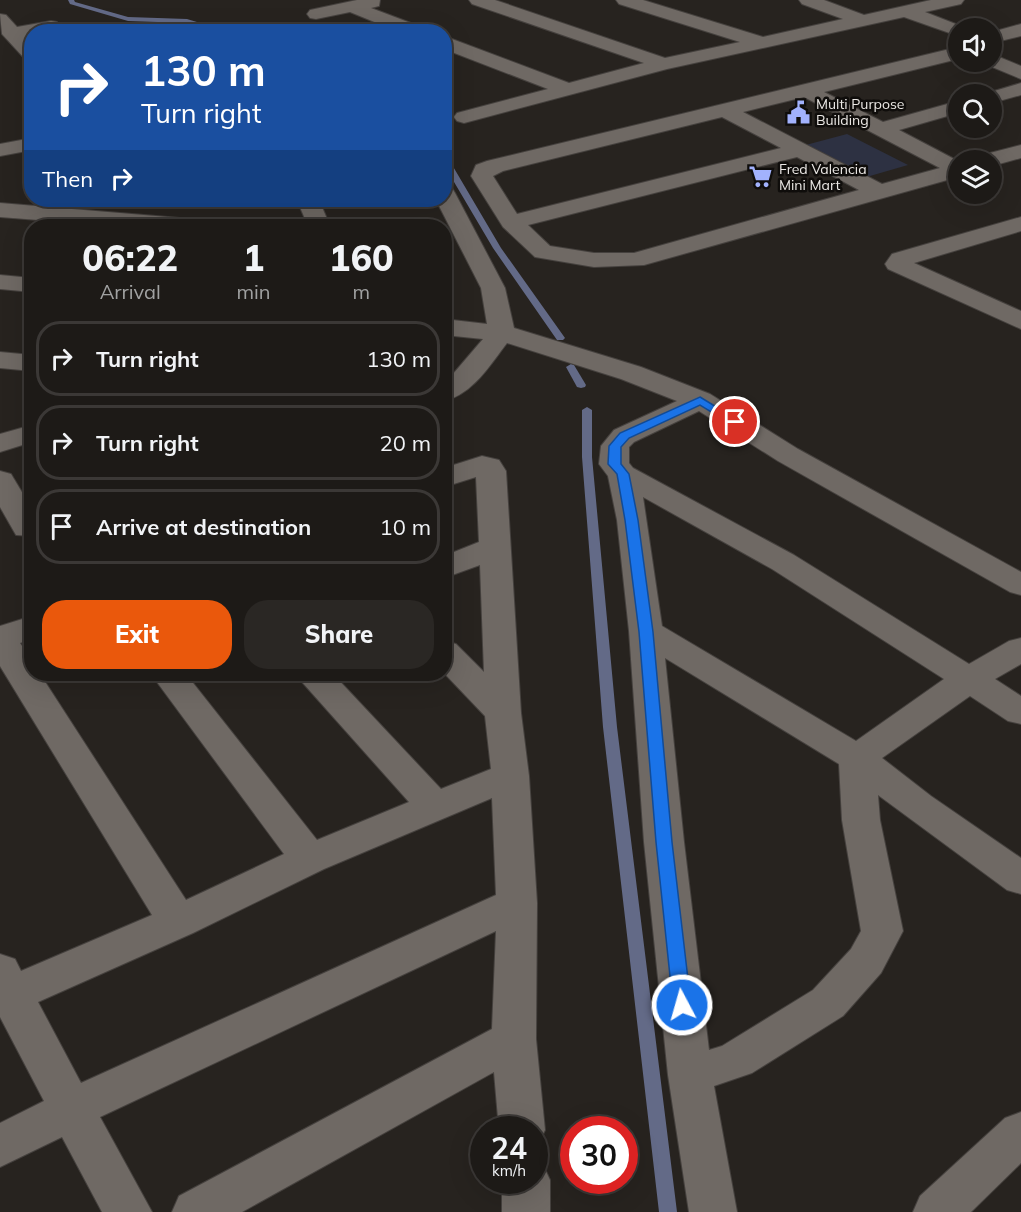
<!DOCTYPE html>
<html lang="en">
<head>
<meta charset="utf-8">
<style>
  body { margin:0; font-family:Mulish,sans-serif; background:#2a2724; color:#f1f3f6; height:100vh; display:flex; flex-direction:column; font-size:22px; white-space:nowrap }
  * { box-sizing:border-box; margin:0 }
  p { font-size:20px; color:#a0a1a1 }
  .icon { flex:none; width:33px; height:33px; fill:none; stroke:currentColor; stroke-width:2; stroke-linecap:round; stroke-linejoin:round }
  .map { position:relative; flex:1; overflow:hidden }
  .sheet { position:absolute; left:24px; top:219px; width:428px; height:462px; display:flex; flex-direction:column; background:#1d1a17; border-radius:24px; box-shadow:0 6px 24px #0002,0 0 0 2px #3b3836 }
  .sheet>* { flex:none }
  .banner { position:absolute; left:24px; top:24px; width:428px; height:183px; border-radius:24px; box-shadow:0 6px 24px #0002,0 0 0 2px #3b3836; background:#1a4fa0; color:#fff; overflow:hidden }
  .fabs { position:absolute; left:948px; top:18px; display:grid; gap:12px }
  .fabs a { display:grid; place-items:center; width:54px; height:54px; border-radius:50%; background:#1d1a17; box-shadow:0 6px 24px #0002,0 0 0 2px #3b3836; font-size:30px }
  .speed { position:absolute; left:470px; top:1116px; display:flex; gap:12px; font-size:30px; font-weight:700; text-align:center }
  .speed>* { display:grid; place-content:center; width:78px; height:78px; border-radius:50%; background:#1d1a17; box-shadow:0 6px 24px #0002,0 0 0 2px #3b3836; line-height:1 }
  .speed small { font-size:15px; font-weight:400 }
  .speed .limit { border:9px solid #d22; background:#fff; color:#111 }
  .pin { position:absolute; display:grid; place-items:center; width:51px; height:51px; color:#fff; margin:-26px; border:3px solid #fff; border-radius:50%; box-shadow:0 2px 6px #0007 }
  .me { position:absolute; width:66px; margin:-33px; rotate:354deg; stroke-linejoin:round; filter:drop-shadow(0 0 4px #0008) }
  .turn { display:flex; align-items:center; gap:21px; height:126px; padding:0 18px; font-size:27px }
  .turn .icon { width:78px; height:78px; stroke-width:2.5 }
  .turn b { display:block; font-size:42px; line-height:51px }
  .then { display:flex; align-items:center; height:57px; padding:0 18px; background:#0003; gap:12px; font-size:22px }
  .eta { display:flex; justify-content:space-evenly; align-items:center; height:102px; text-align:center }
  .eta b { font-size:36px; font-weight:800; line-height:42px }
  .action { display:flex; gap:12px; margin-top:auto; padding:12px 18px }
  .action a { flex:1; height:69px; border-radius:24px; background:#ea580c; color:#fff; font-size:24px; font-weight:800; line-height:69px; text-align:center }
  .action a+a { background:#2a2724; color:#f1f3f6 }
  ul { padding:0; list-style:none }
  li { display:flex; align-items:center; gap:18px; height:75px; margin:0 12px 9px; padding:0 6px; border:3px solid #3b3836; border-radius:24px }
  li div { flex:1 }
  li b { display:block; font-size:22px }
  li em { font-style:normal }
  .map>svg:first-child { display:block }
</style>
</head>
<body>
<div class="map">
<svg width="1021" height="1212" viewBox="0 0 1021 1212">
  <rect width="100%" height="100%" fill="#27231f"/>
  <polygon fill="#2d3142" points="847,134 908,165 863,178 802,146"/>
  <g fill="none" stroke-linecap="round" stroke-linejoin="round">
    <g fill="#636a87" fill-rule="evenodd">
      <polygon points="68,0 74,0 75,2 128,17 187,19 230,32 218,32 187,23 128,21 70,4"/>
      <polygon points="444,156 448,158 501,248 565,338 563,340 557,340 493,248 444,165"/>
      <polygon points="571,364 574,365 586,385 585,387 581,388 577,387 566,367"/>
      <polygon points="587,407 592,410 592,457 617,727 677,1212 659,1212 603,727 582,457 582,410"/>
    </g>
    <defs>
      <g id="minor">
        <polygon points="357,0 380,0 379,6 371,8 424,28 426,32 399,32 350,12 316,19 310,18 307,14 310,10"/>
        <polygon points="469,0 495,0 665,58 740,42 619,4 616,0 643,0 763,37 843,19 802,4 799,0 824,0 864,15 931,0 964,0 961,4 925,12 966,28 958,28 958,36 904,17 667,69 464,123 457,121 454,117 457,113 548,89 444,49 444,36 569,83 644,63 472,4"/>
        <polygon points="0,14 6,15 17,27 51,21 57,22 60,26 57,30 32,32 32,35 26,37 32,43 32,61 25,59 2,34"/>
        <polygon points="184,24 207,28 209,32 154,32 156,28"/>
        <polygon points="1021,24 1021,36 992,43 992,32"/>
        <path d="M958,47V59L824,92L883,122L958,101V113L899,130L958,161V177L644,265L594,267L535,257L503,227L471,176L476,165L487,161ZM804,97L940,168L882,184L743,112ZM722,117L781,148L517,214L493,176L503,171ZM797,157L859,190L634,253H594L550,246L528,225Z"/>
        <polygon points="992,54 1021,66 1021,79 985,64 983,62 992,62"/>
        <polygon points="1021,83 1021,95 992,103 992,94 984,94"/>
        <polygon points="32,138 32,150 0,156 0,144"/>
        <polygon points="1021,145 1021,158 992,166 992,160 979,160 982,155"/>
        <path d="M444,186L452,188L455,193L505,288L514,328L641,367L710,394L798,449L1021,572V595L1010,592L778,461L699,411L634,442L629,447V463L633,468L794,555L969,664L1009,641L1021,638V664L995,679L1021,696V724L1008,721L970,696L882,758L931,796L1021,858V894L1007,890L878,795L880,820L903,931L881,973L843,1016L752,1073L714,1086L737,1212H689L668,1075L644,842L629,631L617,520L608,476L599,464L601,446L614,430L677,401L621,379L507,343C490,365 473,394 444,401V381L453,374L483,339L444,335V319L487,324L481,288L436,200H444ZM643,497L772,569L944,679L856,741L662,626ZM665,658L839,764L842,820L861,931L851,949L813,990L722,1046L709,1050L684,842Z"/>
        <polygon points="297,200 319,200 330,226 308,226"/>
        <polygon points="0,203 192,219 200,221 204,226 115,226 0,217"/>
        <polygon points="1021,217 1021,231 914,263 1021,311 1021,329 888,269 885,264 892,254"/>
        <polygon points="0,275 32,278 32,292 0,289"/>
        <polygon points="0,352 32,355 32,371 0,368"/>
        <polygon points="32,425 32,442 0,452 0,434"/>
        <path d="M482,456L499,460L506,471L521,713L529,776L537,903L536,1039L545,1130L538,1144L534,1146V1130H499L494,1072L242,1212H172L179,1196L492,1029L496,931L100,1117L152,1212H102L62,1137L0,1167V1123L44,1101L0,1017V954L15,959L21,971L152,915L0,666V626L32,616V639L20,643L32,661V674H40L186,900L284,854L151,674H186L317,840L409,802L302,682L297,674H333L441,789L491,769L485,716L444,673V641L456,644L484,672L480,565L444,578V556L479,542L476,477L444,487V468ZM492,798L496,895L81,1083L38,1002L193,933L324,869Z"/>
        <polygon points="0,471 11,474 32,509 32,536 16,535 0,507"/>
        <polygon points="1021,1112 1021,1163 971,1212 913,1212 920,1196 1005,1118"/>
        <polygon points="534,1161 543,1165 550,1180 550,1212 502,1212 502,1180 534,1180"/>
      </g>
    </defs>
    <use href="#minor" stroke="#45413e" stroke-width="2"/>
    <use href="#minor" fill="#6f6964" fill-rule="evenodd"/>
  </g>
  <polygon fill="#1a73e8" stroke="#114b97" stroke-width="1.5" points="700,397 741,422 740,424 731,424 700,405 629,438 621,447 621,464 629,474 638,520 653,632 672,842 691,1005 688,1010 682,1012 676,1010 673,1005 656,842 639,632 625,520 617,474 608,464 609,446 620,433"/>
  <defs>
    <symbol id="civic-bare" viewBox="-9 -9 18 18"><path d="M-.6-6.5H3V-4.5H.6V-3L4-1V1h2V6H-6V1h2V-1L-.6-3ZM-1.2 2.5V6h2.4V2.5Z" fill="#a2b2fd" stroke="#0f0d0b" stroke-width="2.5" paint-order="stroke"/></symbol>
    <symbol id="supermarket-bare" viewBox="-9 -9 18 18"><path d="M-6-5.5h2.5l.6 2H6L4.5 2H-2.5L-4.4-4H-6ZM-1.5 3.2a1.3 1.3 0 1 0 .1 0ZM3 3.2a1.3 1.3 0 1 0 .1 0Z" fill="#a2b2fd" stroke="#0f0d0b" stroke-width="2.5" paint-order="stroke"/></symbol>
  </defs>
  <g fill-rule="evenodd">
    <use href="#civic-bare" x="782" y="96" width="33" height="33"/>
    <use href="#supermarket-bare" x="744" y="160" width="33" height="33"/>
  </g>
  <g text-anchor="middle" dominant-baseline="central" stroke-width="5" stroke-linejoin="round" paint-order="stroke">
    <g font-size="14" fill="#ebe8e5" stroke="#0f0d0b" text-anchor="start">
      <text x="816" y="104">Multi Purpose<tspan x="816" dy="16">Building</tspan></text>
      <text x="779" y="169">Fred Valencia<tspan x="779" dy="16">Mini Mart</tspan></text>
    </g>
  </g>
</svg>
<div class="fabs">
<a><svg class="icon" aria-label="sound" viewBox="0 0 24 24"><path d="M4 9h4l5-4v14l-5-4H4zM17 9q2 3 0 6"/></svg></a>
<a><svg class="icon" aria-label="search" viewBox="0 0 24 24"><circle cx="10" cy="10" r="6"/><path d="M15 15l6 6"/></svg></a>
<a><svg class="icon" aria-label="layers" viewBox="0 0 24 24"><path d="M12 4l9 5-9 5-9-5zM3 14l9 5 9-5"/></svg></a>
</div>
<div class="speed"><div>24<small>km/h</small></div><div class="limit">30</div></div>
<div class="pin" style="left:735px;top:422px;background:#d93025"><svg class="icon" aria-label="arrive" viewBox="0 0 24 24"><path d="M6 21V4h12l-3 4 3 4H6"/></svg></div>
<svg class="me" style="left:682px;top:1005px" viewBox="-20 -20 40 40"><circle r="17" fill="#1a73e8" stroke="#fff" stroke-width="3"/><path d="M0-11L8 9 0 5-8 9z" fill="#fff"/></svg>
<div class="banner">
<div class="turn"><svg class="icon" aria-label="right" viewBox="0 0 24 24"><path d="M7 20v-9h11M14 6l5 5-5 5"/></svg><div><b>130 m</b>Turn right</div></div>
<div class="then">Then<svg class="icon" aria-label="right" viewBox="0 0 24 24"><path d="M7 20v-9h11M14 6l5 5-5 5"/></svg></div>
</div>
<section class="sheet">
<div class="eta">
<div><b>06:22</b><p>Arrival</p></div>
<div><b>1</b><p>min</p></div>
<div><b>160</b><p>m</p></div>
</div>
<ul>
<li><svg class="icon" aria-label="right" viewBox="0 0 24 24"><path d="M7 20v-9h11M14 6l5 5-5 5"/></svg><div><b>Turn right</b></div><em>130 m</em></li>
<li><svg class="icon" aria-label="right" viewBox="0 0 24 24"><path d="M7 20v-9h11M14 6l5 5-5 5"/></svg><div><b>Turn right</b></div><em>20 m</em></li>
<li><svg class="icon" aria-label="arrive" viewBox="0 0 24 24"><path d="M6 21V4h12l-3 4 3 4H6"/></svg><div><b>Arrive at destination</b></div><em>10 m</em></li>
</ul>
<div class="action"><a>Exit</a><a>Share</a></div>
</section>
</div>
</body>
</html>
